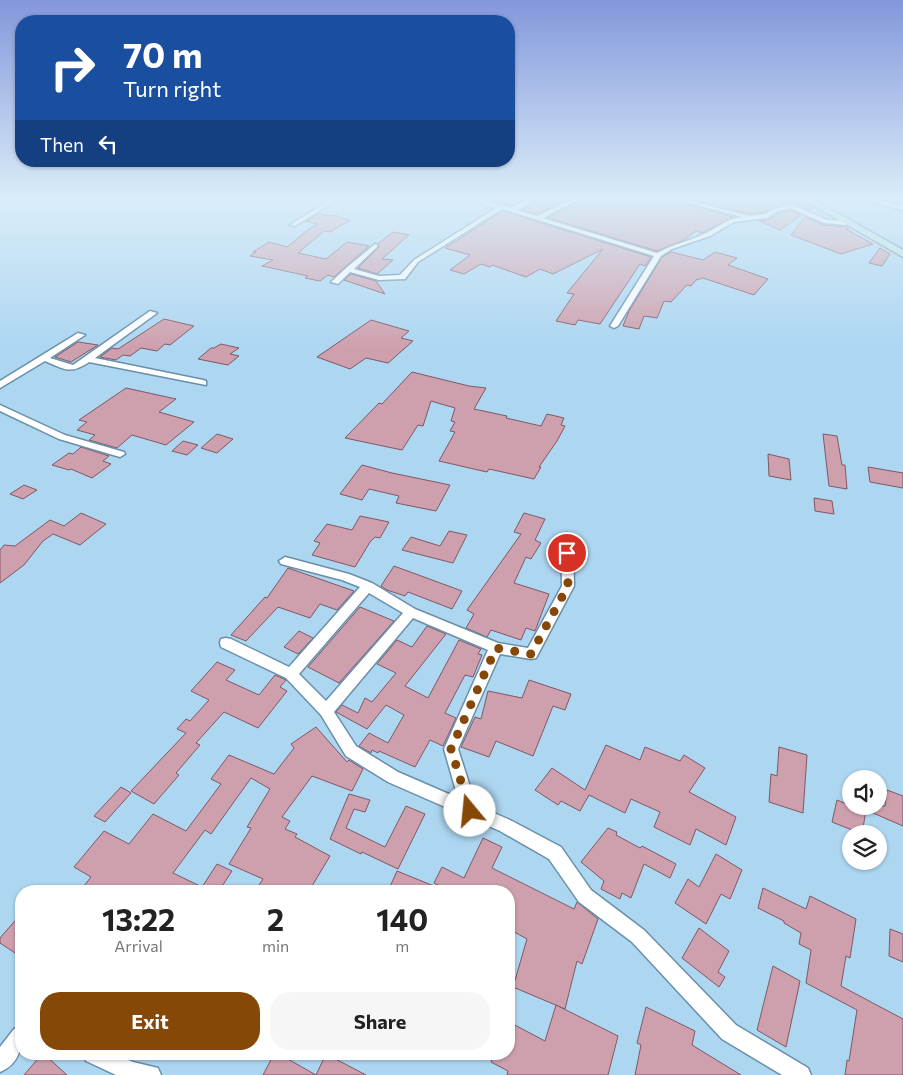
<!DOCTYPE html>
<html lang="en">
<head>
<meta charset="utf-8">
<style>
  body { margin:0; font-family:Commissioner,sans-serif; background:#f6f6f6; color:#222; height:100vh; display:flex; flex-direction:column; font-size:19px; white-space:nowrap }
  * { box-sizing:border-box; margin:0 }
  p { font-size:16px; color:#767676 }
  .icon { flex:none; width:28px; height:28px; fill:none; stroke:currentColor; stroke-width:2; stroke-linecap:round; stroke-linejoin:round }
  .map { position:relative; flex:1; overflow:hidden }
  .sheet { position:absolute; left:15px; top:885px; width:500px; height:175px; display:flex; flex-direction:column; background:#fff; border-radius:20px; box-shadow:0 1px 4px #0004 }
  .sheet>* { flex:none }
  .guide { position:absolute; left:15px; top:15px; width:500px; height:152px; border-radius:20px; box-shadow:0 1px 4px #0004; background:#1a4fa0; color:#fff; overflow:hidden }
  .controls { position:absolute; left:842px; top:770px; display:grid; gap:10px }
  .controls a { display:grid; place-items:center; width:45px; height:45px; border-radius:50%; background:#fff; box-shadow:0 1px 4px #0004; font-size:25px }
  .pin { position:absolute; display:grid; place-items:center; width:42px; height:42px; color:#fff; margin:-21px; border:2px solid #fff; border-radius:50%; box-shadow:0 1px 5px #0007 }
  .me { position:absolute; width:55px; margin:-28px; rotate:343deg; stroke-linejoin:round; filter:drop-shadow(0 0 4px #0008) }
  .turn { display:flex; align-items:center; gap:18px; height:105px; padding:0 25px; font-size:22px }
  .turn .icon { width:65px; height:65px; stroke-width:2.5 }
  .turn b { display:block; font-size:35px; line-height:42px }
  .then { display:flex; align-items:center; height:48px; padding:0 25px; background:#0003; gap:10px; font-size:19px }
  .eta { display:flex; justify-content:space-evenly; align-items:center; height:85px; text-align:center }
  .eta b { font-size:30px; font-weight:700; line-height:35px }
  .action { display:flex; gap:10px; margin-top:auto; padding:10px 25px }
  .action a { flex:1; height:58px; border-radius:20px; background:#854806; color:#fff; font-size:20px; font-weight:700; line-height:58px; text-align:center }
  .action a+a { background:#f6f6f6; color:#222 }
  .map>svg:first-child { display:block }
</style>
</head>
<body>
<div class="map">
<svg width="903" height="1075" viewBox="0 0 903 1075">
  <rect width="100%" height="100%" fill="#add6f1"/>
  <g fill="#cea0ae" stroke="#805764">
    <polygon points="491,198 528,198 511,206 491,200"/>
    <polygon points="541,198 571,198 537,214 522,210"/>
    <polygon points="584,198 611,198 615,203 622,198 666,198 733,217 702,233 696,231 684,240 657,251 548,218"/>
    <polygon points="688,198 799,198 813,207 809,210 790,202 764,212 749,214"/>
    <polygon points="790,210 801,215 780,230 759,221 768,220 779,213"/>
    <polygon points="503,211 651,257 645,266 640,264 600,324 578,320 575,325 556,321 574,294 567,293 603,249 553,274 540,269 526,277 492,265 490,267 481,264 464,274 450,270 470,255 445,248"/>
    <polygon points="319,214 332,216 336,214 338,217 350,220 330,232 324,231 298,253 326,259 347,242 369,246 334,277 328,275 320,281 305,278 308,276 262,266 273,260 250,256 256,252 253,252 269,242 287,247 309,229 317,224 306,221"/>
    <polygon points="805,217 824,225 847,227 849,228 846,229 873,244 841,254 791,235"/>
    <polygon points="393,232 409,235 382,259 393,260 377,274 358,268 379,247 378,244"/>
    <polygon points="880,248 890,254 882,266 869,263"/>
    <polygon points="671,252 703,260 715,252 737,258 728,265 768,279 754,295 703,278 696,280 691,286 687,285 671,302 664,301 657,318 644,316 639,329 623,326 629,311 662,257"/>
    <polygon points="351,274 376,281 385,294 344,280"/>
    <polygon points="164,319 194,326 170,345 165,344 157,351 141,348 130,356 123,355 116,360 100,357 112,348 118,349"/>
    <polygon points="371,320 409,331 401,338 413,341 388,363 366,358 350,369 317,357"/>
    <polygon points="78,342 98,345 71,362 55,357"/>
    <polygon points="221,344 239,348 230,354 239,356 228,365 198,359 211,348 214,348"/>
    <polygon points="412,372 469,386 486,388 474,409 507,416 506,418 541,426 547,414 564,418 561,425 565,426 557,441 539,467 541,467 534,479 489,469 487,472 439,461 455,432 450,431 455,422 451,421 455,408 431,401 423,426 418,425 402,450 345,438 379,403 382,404"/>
    <polygon points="126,388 176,399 159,412 194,422 166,445 132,435 117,448 89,440 95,435 77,430 87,422 79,420"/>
    <polygon points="217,434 233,439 217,453 201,448"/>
    <polygon points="823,434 837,436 842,465 845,465 847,489 829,486"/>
    <polygon points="183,441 198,445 187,455 172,451"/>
    <polygon points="81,447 109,456 103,461 111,464 92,478 71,469 69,470 52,465 69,453 73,454"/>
    <polygon points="768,454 789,459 791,480 769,476"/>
    <polygon points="362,465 392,473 450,485 436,511 396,503 399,496 369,489 362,500 340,494"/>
    <polygon points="868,467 903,473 903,488 870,482"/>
    <polygon points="24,485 37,490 23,499 10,494"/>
    <polygon points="814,498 832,501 834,514 815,511"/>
    <polygon points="81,513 106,524 80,545 53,534 43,541 24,565 0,583 0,550 4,545 15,546 50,520 64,526"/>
    <polygon points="524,513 545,519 535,540 541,543 531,559 526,557 514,583 549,594 535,631 526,628 521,640 491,630 487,637 466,628 474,614 467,610 521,534 514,532"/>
    <polygon points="360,516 389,522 380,538 375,537 370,542 355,567 312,555 320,543 314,541 327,524 352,530"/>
    <polygon points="449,531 467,535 453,563 402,550 411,537 440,546"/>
    <polygon points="394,566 462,591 452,609 408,592 405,596 387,590 381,586"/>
    <polygon points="288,568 354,591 337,610 320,604 310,618 278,607 246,641 231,635 265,597 267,598"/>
    <polygon points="360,607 394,621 339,683 308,667"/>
    <polygon points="427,626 446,634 405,686 428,698 459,640 481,649 478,654 482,655 473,677 465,675 445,713 456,718 443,746 430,740 415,767 379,751 378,753 372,750 371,753 359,746 369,733 388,743 404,715 386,705 367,729 336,712 342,705 358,713 365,698 372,702 396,673 377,664 397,640 412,647"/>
    <polygon points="299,631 313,638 298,654 284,647"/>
    <polygon points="217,662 235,670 226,680 259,695 275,675 286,680 280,687 287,691 258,728 224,712 196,743 200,745 176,773 179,775 154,804 131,791 186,733 177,729 186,719 190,721 209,700 191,691"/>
    <polygon points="529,680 571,694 565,710 553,706 533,756 496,741 489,757 461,747 475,717 481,719 488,691 522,698"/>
    <polygon points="316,727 347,762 349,760 363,769 352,791 312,776 282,817 290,821 285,829 297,834 295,837 330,856 309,891 255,891 263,879 229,864 251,828 247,827 270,789 251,778 211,834 205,830 173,873 202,887 217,864 232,871 219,891 80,891 91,877 74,867 104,831 129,844 153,814 186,831 221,784 211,779 229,755 274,774 294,748 291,744"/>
    <polygon points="606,745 640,760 645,747 680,761 684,755 705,768 689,792 736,817 726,845 696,829 690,845 654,827 660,812 631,799 625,813 589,795 580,811 561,801 558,805 535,790 552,768 585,790"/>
    <polygon points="779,747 807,755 803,813 769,802 771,774 777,776"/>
    <polygon points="121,787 131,793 105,822 94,816"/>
    <polygon points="887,790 903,796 903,826 866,810 862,834 832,822 837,800 851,806 885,806"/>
    <polygon points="349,794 370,800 365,812 354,809 346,828 385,847 406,806 425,814 398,869 362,852 361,854 330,839"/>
    <polygon points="608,828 617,832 616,835 640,848 642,846 676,864 670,878 644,864 631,898 622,893 620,899 601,889 604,881 581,862"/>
    <polygon points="483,838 502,847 492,868 574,909 577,902 598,919 582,964 577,961 565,1009 513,987 527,939 509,929 509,891 450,891 434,883 442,867 464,878"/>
    <polygon points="716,854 742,870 730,899 721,894 706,924 675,903 688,879 699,887"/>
    <polygon points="397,871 446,891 388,891"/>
    <polygon points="763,888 806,909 810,896 856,919 850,958 846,956 841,986 903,1019 903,1075 845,1075 847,1060 849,1061 857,1010 806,983 811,950 799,944 801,933 784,923 784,921 758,908"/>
    <polygon points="21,914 21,957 0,943 0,938"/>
    <polygon points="699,928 729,951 718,972 725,977 719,987 682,958"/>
    <polygon points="890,929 903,934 903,962 889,956"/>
    <polygon points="773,966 800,981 786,1047 757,1030"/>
    <polygon points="556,1005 618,1036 608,1075 507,1075 508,1071 491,1062 494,1054 509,1054 509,1022 545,1041"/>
    <polygon points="646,1007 695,1031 692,1045 741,1075 635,1075 641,1045 637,1043"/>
    <polygon points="42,1054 44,1054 67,1075 24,1075"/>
    <polygon points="274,1054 279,1054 316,1075 263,1075"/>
    <polygon points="326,1054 366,1075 316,1075"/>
  </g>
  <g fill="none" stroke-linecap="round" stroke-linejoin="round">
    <defs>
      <g id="street">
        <polygon points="333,198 340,198 295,226 290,225"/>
        <path d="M468,198H476L511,208L532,198H539L517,210L537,216L575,198H582L543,218L657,253C673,244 690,241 706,233C720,226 726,219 742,217L670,198H679L749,216L765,214L774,209L791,204L827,220L846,221L849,223L846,225L824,223L790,208L778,211L767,218L734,222L710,236L672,249L661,256L618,326L614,328L610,326L654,256L502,209L418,262L405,279L379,280L350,272L338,284L331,282L346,268L375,244L378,246L377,247L354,269L379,276L400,275L414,260L496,208Z"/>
        <polygon points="613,198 620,198 615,201"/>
        <polygon points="857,198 867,198 903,206 903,210"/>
        <path d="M150,311L157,313L95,358L203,380L206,381V385L89,362C70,375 64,369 45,361L0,388V381L78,333L85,335L50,358L73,365Z"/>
        <polygon points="0,405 65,435 124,452 125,454 120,457 59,439 0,411"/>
        <path d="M567,533L573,537L574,586L536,658L531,659L500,654L458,749L476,805L512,821L561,847L591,890L644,930L736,1025L808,1068L811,1075H782L722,1039L632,942L579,902L549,859L500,831L388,782L346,756L321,715L286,678L221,647L220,643L221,639L226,638L231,639L289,667L360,587L342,580L281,564L279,561L285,557L349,574L372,583L415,609L498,643L528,648L562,586L561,537ZM369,593L403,613L326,701L299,674ZM413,618L488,650L444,749L458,798L398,772L356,746L334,712Z"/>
        <path d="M21,1026C22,1046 21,1063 0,1072V1047L14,1029Z"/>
        <polygon points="83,1054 114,1054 133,1062 158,1068 161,1075 116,1075 86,1061"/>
      </g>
      <polygon id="secondary" points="801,198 811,198 903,250 903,257"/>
    </defs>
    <use href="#street" stroke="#698fa9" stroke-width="3"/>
    <use href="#secondary" stroke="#698fa9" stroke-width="3"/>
    <use href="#street" fill="#fff" fill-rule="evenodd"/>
    <use href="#secondary" fill="#bee3dd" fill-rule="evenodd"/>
  </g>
  <linearGradient id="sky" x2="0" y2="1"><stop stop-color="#8397dc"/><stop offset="0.57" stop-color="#daedf9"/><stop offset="1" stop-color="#daedf9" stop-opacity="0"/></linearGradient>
  <rect width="903" height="348" fill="url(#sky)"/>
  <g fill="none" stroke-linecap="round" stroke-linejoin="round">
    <polyline stroke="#854806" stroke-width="9" stroke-dasharray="0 16.2" points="470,811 451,749 496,648 531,654 568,586 567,553"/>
  </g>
</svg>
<div class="controls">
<a><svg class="icon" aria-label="sound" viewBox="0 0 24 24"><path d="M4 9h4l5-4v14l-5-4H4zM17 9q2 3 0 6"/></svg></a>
<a><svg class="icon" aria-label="layers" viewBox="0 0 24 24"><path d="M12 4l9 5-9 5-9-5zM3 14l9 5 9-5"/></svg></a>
</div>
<div class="pin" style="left:567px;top:553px;background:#d93025"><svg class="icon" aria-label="arrive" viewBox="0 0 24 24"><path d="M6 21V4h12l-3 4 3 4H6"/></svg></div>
<svg class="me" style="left:470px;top:811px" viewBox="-20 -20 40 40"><circle r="19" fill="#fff"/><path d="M0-13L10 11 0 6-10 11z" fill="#854806"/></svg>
<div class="guide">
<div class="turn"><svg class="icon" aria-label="right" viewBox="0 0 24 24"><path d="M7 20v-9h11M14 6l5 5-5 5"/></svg><div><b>70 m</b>Turn right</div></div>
<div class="then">Then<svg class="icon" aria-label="left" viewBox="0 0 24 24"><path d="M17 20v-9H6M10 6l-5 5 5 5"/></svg></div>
</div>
<section class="sheet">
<div class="eta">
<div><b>13:22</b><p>Arrival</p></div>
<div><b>2</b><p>min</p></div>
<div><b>140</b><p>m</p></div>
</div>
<div class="action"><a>Exit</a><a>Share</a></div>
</section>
</div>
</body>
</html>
